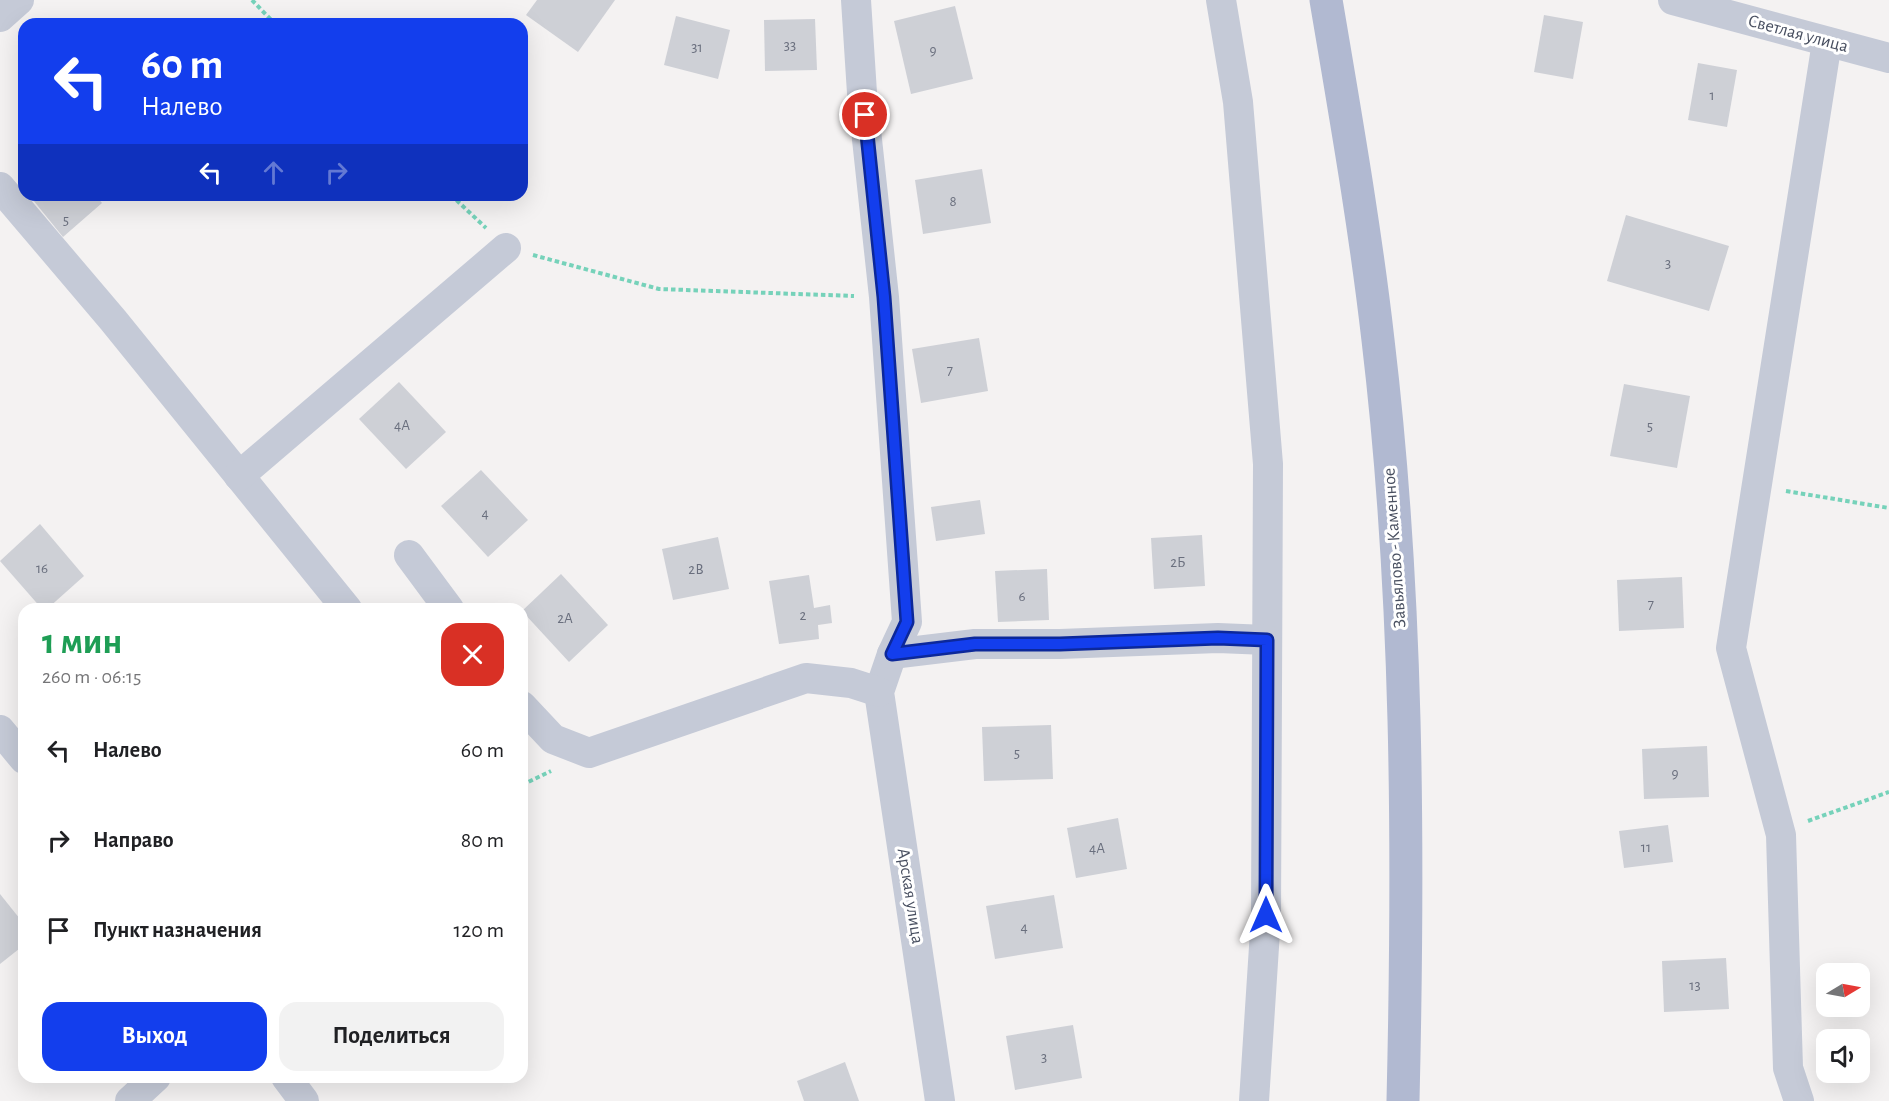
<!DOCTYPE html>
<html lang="ru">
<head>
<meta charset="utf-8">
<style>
  body { margin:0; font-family:"Alegreya Sans",sans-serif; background:#f2f2f2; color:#202124; height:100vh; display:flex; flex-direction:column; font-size:22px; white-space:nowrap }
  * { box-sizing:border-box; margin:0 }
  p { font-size:20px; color:#757577 }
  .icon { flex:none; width:33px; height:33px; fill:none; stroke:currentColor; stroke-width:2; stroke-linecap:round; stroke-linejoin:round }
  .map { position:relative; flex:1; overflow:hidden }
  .sheet { position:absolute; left:18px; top:603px; width:510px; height:480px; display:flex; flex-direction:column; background:#fff; border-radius:18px; box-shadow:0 6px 24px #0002 }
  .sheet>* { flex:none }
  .guide { position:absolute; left:18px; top:18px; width:510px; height:183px; border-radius:18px; box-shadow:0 6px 24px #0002; background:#133eed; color:#fff; overflow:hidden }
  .needle { width:39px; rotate:80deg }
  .tools { position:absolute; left:1816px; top:963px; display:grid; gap:12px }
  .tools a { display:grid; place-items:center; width:54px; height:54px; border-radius:12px; background:#fff; box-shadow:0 6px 24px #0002; font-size:30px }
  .pin { position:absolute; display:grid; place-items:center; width:51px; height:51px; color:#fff; margin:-26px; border:3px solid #fff; border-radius:50%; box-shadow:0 2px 6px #0007 }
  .me { position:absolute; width:66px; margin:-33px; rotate:0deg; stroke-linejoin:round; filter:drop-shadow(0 0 4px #0008) }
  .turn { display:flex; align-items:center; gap:21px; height:126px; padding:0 24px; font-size:27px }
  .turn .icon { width:78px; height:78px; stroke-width:2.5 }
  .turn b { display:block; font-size:42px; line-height:51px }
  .lanes { display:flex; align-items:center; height:57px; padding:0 24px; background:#0003; justify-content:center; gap:30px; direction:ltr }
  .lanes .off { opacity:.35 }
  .round { display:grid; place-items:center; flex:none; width:63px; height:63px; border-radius:18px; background:#f2f2f2 }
  .headline { display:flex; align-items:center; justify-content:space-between; height:102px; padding:0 24px }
  h1 { font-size:36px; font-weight:700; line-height:45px; color:#1e9e55 }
  .primary-button { display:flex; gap:12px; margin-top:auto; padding:12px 24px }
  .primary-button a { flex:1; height:69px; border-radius:18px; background:#133eed; color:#fff; font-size:24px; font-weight:700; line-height:69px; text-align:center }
  .primary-button a+a { background:#f2f2f2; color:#202124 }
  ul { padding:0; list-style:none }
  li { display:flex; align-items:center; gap:18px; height:90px; padding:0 24px }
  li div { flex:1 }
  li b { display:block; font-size:22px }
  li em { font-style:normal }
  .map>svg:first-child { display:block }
</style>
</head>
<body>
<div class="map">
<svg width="1889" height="1101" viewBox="0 0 1889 1101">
  <rect width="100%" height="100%" fill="#f4f2f2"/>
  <g fill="#ced0d6">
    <polygon points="537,0 615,0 578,52 526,15"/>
    <polygon points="955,6 973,79 911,94 894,21"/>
    <polygon points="1544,15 1583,22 1573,79 1534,72"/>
    <polygon points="676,16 730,30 718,79 664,65"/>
    <polygon points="815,19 817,70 765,71 764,20"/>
    <polygon points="1698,63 1737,70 1727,127 1688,120"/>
    <polygon points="982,169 991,223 923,234 915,180"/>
    <polygon points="29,195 95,195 102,203 63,237"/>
    <polygon points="1626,215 1729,246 1709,311 1607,281"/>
    <polygon points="979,338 988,391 921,403 912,349"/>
    <polygon points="399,382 446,432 406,469 359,419"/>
    <polygon points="1624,384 1690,396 1677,468 1610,456"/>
    <polygon points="481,470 528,520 488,557 441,506"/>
    <polygon points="980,500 985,534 936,541 931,507"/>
    <polygon points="40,524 84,576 47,609 42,609 0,561"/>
    <polygon points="1202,535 1205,586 1154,589 1151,538"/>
    <polygon points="718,537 729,589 673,600 662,549"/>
    <polygon points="1047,569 1049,620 998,622 995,571"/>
    <polygon points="561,574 608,625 569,662 522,611"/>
    <polygon points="809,575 814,608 830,605 832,623 818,625 819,639 779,644 769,581"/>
    <polygon points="1682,577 1684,628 1619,631 1617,580"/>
    <polygon points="1051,725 1053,779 984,781 982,727"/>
    <polygon points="1707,746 1709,797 1644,799 1642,749"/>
    <polygon points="1118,818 1127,869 1076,878 1067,828"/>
    <polygon points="1668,825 1673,862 1624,868 1619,831"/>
    <polygon points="0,894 24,924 24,945 0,964"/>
    <polygon points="1054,895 1063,948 995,959 986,906"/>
    <polygon points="1726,958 1729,1009 1664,1012 1662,961"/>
    <polygon points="1073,1025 1082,1078 1015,1090 1006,1036"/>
    <polygon points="845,1062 859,1101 804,1101 797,1081"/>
  </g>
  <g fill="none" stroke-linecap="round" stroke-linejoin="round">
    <g stroke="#76d2ba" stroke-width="4" stroke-dasharray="4.5 3" stroke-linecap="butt">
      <polyline points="252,0 275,24"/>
      <polyline points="451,195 486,228"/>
      <polyline points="533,255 659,289 854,296"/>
      <polyline points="1786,491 1889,508"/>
      <polyline points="522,785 551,771"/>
      <polyline points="1808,821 1889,792"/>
    </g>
    <g stroke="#c5cad7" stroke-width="30">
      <polyline points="856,0 862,93 884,297 907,622 892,654 879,692 940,1101"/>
      <polyline points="1221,0 1238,102 1268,464 1266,916 1254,1101"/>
      <polyline points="1673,0 1889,58"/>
      <polyline points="0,17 19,0"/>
      <polyline points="0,187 113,320 347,609"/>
      <polyline points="239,476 506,248"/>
      <polyline points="409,555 449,609"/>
      <polyline points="892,654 975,644 1060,644 1218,638 1267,640"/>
      <polyline points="522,706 553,739 589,753 806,678 851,683 879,692"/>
      <polyline points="0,730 24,759"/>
      <polyline points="286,1077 304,1101"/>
      <polyline points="130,1101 156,1077"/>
      <polyline points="1799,1101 1788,1068 1781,835 1731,648 1827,42"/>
    </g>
    <path stroke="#b1b9d1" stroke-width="33" d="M1326,0C1345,113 1365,226 1378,340C1408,592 1409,848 1403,1101"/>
  </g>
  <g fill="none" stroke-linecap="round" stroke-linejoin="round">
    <defs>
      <polyline id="route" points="865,115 884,297 907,622 892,654 975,644 1060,644 1218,638 1267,640 1266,915"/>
    </defs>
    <use href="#route" stroke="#0c289a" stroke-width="15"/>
    <use href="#route" stroke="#133eed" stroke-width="10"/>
  </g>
  <g text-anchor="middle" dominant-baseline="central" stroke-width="6" stroke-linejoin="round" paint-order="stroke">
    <g font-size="15" fill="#6a6f7e">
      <text x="790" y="45">33</text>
      <text x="697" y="47">31</text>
      <text x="933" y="50">9</text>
      <text x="1712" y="95">1</text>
      <text x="953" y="201">8</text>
      <text x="66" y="220">5</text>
      <text x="1668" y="263">3</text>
      <text x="950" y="370">7</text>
      <text x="402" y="425">4А</text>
      <text x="1650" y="426">5</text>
      <text x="485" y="513">4</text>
      <text x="1178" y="562">2Б</text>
      <text x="42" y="568">16</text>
      <text x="696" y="569">2В</text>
      <text x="1022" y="596">6</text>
      <text x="1651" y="604">7</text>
      <text x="803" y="615">2</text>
      <text x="565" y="618">2А</text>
      <text x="1017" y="753">5</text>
      <text x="1675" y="773">9</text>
      <text x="1646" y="847">11</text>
      <text x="1097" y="848">4А</text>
      <text x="1024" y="927">4</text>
      <text x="1695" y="985">13</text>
      <text x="1044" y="1057">3</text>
    </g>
    <g font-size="18" fill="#484f60" stroke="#fff">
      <text transform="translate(1798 34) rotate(15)">Светлая улица</text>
      <text transform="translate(1395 548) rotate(-94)">Завьялово - Каменное</text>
      <text transform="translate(910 896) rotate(81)">Арская улица</text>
    </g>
  </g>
</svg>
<div class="tools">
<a><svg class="needle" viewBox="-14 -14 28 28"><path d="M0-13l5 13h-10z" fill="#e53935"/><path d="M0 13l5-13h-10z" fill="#757577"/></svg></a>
<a><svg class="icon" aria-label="sound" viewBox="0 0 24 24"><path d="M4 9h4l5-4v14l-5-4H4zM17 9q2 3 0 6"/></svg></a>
</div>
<div class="pin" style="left:865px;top:115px;background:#d93025"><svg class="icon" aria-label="arrive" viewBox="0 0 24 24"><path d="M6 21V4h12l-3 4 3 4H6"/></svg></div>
<svg class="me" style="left:1266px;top:915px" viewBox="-20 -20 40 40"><path d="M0-17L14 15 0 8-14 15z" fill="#133eed" stroke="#fff" stroke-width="4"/></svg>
<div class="guide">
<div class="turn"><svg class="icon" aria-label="left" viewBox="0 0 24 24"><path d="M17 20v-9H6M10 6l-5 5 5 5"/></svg><div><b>60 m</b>Налево</div></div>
<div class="lanes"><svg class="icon" aria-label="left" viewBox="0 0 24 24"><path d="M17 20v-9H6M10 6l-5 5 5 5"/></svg><svg class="icon off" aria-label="ahead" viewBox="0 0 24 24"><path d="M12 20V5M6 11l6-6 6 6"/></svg><svg class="icon off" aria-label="right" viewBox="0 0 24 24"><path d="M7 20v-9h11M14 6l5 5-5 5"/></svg></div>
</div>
<section class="sheet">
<div class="headline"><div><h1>1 мин</h1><p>260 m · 06:15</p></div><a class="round" style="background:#d93025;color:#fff"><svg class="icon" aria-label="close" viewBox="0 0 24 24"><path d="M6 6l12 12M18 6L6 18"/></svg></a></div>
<ul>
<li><svg class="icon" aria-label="left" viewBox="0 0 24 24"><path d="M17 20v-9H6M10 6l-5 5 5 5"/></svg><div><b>Налево</b></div><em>60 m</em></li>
<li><svg class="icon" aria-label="right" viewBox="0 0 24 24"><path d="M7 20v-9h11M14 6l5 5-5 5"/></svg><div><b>Направо</b></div><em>80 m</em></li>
<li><svg class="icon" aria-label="arrive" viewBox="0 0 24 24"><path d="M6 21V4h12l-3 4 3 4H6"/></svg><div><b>Пункт назначения</b></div><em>120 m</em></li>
</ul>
<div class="primary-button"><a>Выход</a><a>Поделиться</a></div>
</section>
</div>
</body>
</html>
